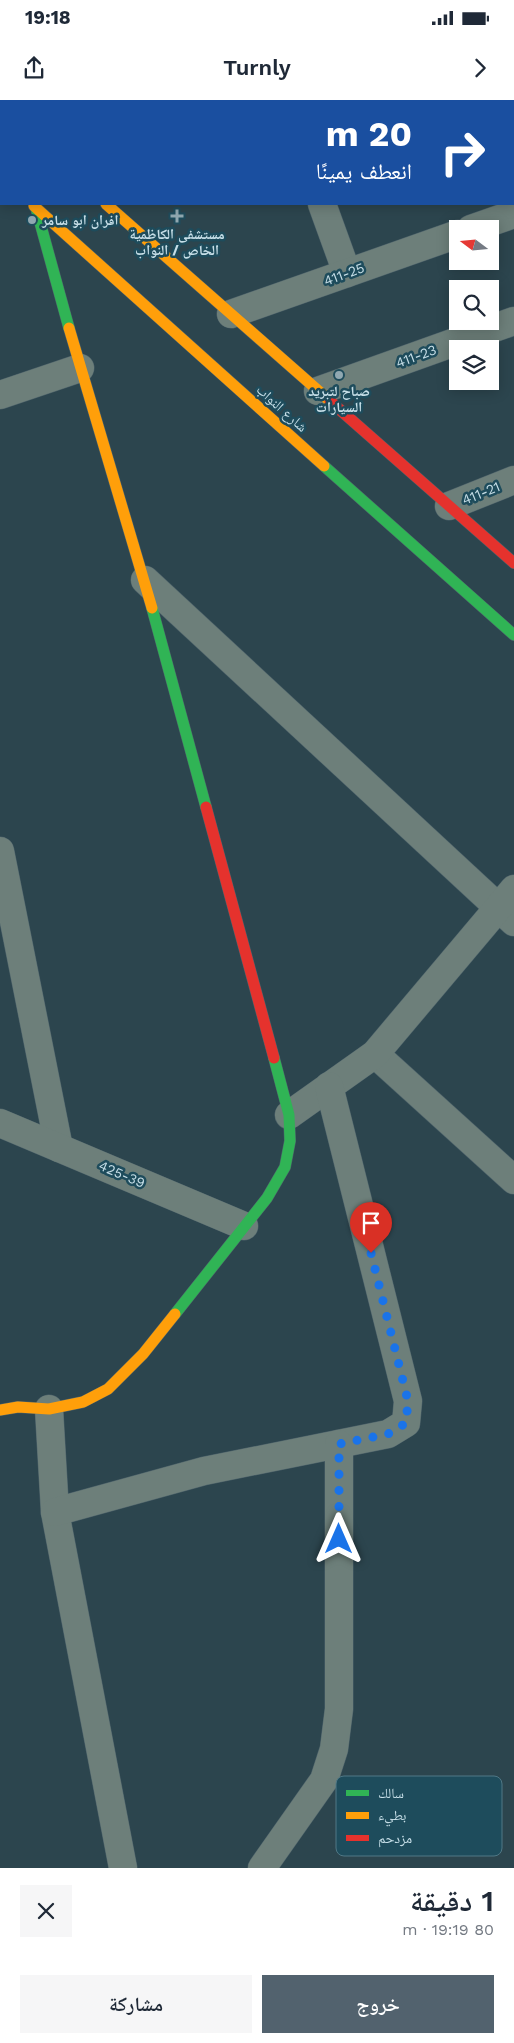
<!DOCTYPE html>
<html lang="ar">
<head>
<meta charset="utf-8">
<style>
  body { margin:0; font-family:"Work Sans","Noto Naskh Arabic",sans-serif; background:#f6f6f7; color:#1f2937; direction:rtl; height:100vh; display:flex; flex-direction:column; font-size:19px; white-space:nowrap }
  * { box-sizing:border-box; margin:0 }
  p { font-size:16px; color:#747a83 }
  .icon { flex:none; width:28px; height:28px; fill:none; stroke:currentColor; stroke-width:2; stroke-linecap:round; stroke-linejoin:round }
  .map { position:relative; height:1768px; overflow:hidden; direction:ltr }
  .panel { display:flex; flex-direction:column; background:#fff; flex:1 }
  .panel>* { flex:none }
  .top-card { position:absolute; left:0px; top:0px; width:515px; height:105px; box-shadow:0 2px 12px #0003; direction:rtl; background:#1a4fa0; color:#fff; overflow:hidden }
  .needle { width:32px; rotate:286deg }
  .fabs { position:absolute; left:449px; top:120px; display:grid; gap:10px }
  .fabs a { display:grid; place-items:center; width:50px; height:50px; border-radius:0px; background:#fff; box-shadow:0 2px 12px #0003; font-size:25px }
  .pin { position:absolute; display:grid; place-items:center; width:42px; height:42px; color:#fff; margin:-51px -21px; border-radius:50% 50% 50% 0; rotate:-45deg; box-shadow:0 0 5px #0007 }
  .pin .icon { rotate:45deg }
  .me { position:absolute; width:55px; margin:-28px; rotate:0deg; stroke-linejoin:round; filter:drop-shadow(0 0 4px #0008) }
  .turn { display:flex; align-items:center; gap:18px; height:105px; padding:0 20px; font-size:22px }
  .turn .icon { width:65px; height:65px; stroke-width:2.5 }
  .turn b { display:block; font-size:35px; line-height:42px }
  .round { display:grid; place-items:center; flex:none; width:52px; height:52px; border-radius:0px; background:#f6f6f7 }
  .overview { display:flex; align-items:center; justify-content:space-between; height:85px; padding:0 20px }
  h1 { font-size:30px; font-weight:600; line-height:38px }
  .button { display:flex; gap:10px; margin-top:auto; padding:10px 20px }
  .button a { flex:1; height:58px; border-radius:0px; background:#52626e; color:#fff; font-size:20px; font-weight:600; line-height:58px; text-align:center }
  .button a+a { background:#f6f6f7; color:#1f2937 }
  .status { display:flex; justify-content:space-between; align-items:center; height:35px; padding:0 25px; background:#fff; direction:ltr }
  .status svg { height:14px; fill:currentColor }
  header { display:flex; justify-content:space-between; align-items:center; height:65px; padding:0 20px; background:#fff; font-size:22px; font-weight:600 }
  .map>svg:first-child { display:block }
</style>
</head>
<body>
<div class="status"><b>19:18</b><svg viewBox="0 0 49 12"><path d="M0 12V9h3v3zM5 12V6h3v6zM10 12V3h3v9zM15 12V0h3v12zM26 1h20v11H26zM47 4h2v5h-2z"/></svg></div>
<header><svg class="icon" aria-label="forward" viewBox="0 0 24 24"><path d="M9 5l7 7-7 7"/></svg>Turnly<svg class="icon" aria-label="share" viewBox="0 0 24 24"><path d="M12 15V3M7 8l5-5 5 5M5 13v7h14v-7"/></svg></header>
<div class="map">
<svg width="514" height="1768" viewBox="0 0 514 1768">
  <rect width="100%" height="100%" fill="#2c454e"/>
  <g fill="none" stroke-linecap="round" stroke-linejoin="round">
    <defs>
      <g id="street">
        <polyline points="284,0 284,1"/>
        <polyline points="399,1 403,0"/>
        <polyline points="322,104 347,173"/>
        <polyline points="471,129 514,114"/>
        <polyline points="231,214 458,134"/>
        <polyline points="318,291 514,221"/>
        <polyline points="0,295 80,268"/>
        <polyline points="449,406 514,380"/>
        <polyline points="145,480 514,822"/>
        <polyline points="0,751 59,1048"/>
        <polyline points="375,954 514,1080"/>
        <polyline points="289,1015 375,954 514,789"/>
        <polyline points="0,1023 244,1126"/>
        <polyline points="49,1309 55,1412 123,1768"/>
        <polyline points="55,1412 204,1371 388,1334 406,1323 408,1301 329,986"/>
        <polyline points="262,1768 324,1680 334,1649 339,1609 339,1344"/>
      </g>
      <g id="fast">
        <polyline points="0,76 1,77"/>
        <polyline points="36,108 69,228"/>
        <polyline points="324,366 514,535"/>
        <polyline points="152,508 206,707"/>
        <polyline points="175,1214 267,1098 285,1067 290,1041 289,1015 274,958"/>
      </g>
      <g id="slow">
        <polyline points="106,104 330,301"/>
        <polyline points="34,106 324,366"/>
        <polyline points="69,228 152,508"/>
        <polyline points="0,1310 18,1307 49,1309 83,1302 108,1289 143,1254 175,1214"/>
      </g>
      <g id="jam">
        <polyline points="0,11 1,12"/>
        <polyline points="330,301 514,463"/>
        <polyline points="206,707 274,958"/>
      </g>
    </defs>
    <use href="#street" stroke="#4d626a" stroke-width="29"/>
    <use href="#fast" stroke="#4d626a" stroke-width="12"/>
    <use href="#slow" stroke="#4d626a" stroke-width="12"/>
    <use href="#jam" stroke="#4d626a" stroke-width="12"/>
    <use href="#street" stroke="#6d7f7a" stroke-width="28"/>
    <use href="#fast" stroke="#30b455" stroke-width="11"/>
    <use href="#slow" stroke="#ff9f0a" stroke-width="11"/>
    <use href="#jam" stroke="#e5322d" stroke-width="11"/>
  </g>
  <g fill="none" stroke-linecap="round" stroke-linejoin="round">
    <polyline stroke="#1a73e8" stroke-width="9" stroke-dasharray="0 16.2" points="339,1439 339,1344 388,1334 406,1323 408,1301 371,1153"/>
  </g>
  <g fill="#90a8b1" stroke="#1e4c5c" stroke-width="2">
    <path d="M174.5 108.5h5v5h5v5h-5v5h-5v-5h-5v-5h5z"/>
    <circle cx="32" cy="120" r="5"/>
    <circle cx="339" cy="275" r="5"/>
  </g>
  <g text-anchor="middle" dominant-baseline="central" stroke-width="5" stroke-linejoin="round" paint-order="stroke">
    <g font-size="14" font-weight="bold" fill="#c6dee7" stroke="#1e4c5c">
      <text x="42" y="120" text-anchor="start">افران ابو سامر</text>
      <text x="177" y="134">مستشفى الكاظمية<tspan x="177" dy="16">الخاص / النواب</tspan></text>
      <text x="339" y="291">صباح لتبريد<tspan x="339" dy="16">السيارات</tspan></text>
    </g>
    <g font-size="14" fill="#c6dee7" stroke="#1e4c5c">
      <text transform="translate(344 174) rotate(-20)">411-25</text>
      <text transform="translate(416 256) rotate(-20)">411-23</text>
      <text transform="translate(282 308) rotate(42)">شارع النواب</text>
      <text transform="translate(481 393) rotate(-22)">411-21</text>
      <text transform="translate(122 1074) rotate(23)">425-39</text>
    </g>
  </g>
  <rect x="336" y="1676" width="166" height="80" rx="8" fill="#1e4c5c" stroke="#507886" stroke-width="1"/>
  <rect x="346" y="1690" width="23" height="6" fill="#30b455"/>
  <rect x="346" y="1712" width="23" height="7" fill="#ff9f0a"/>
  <rect x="346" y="1735" width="23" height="6" fill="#e5322d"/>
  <g font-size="14" fill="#c6dee7">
    <text x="378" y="1698">سالك</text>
    <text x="378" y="1720">بطيء</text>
    <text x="378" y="1743">مزدحم</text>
  </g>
</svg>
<div class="fabs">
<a><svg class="needle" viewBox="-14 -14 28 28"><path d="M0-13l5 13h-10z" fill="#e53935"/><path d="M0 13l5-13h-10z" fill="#747a83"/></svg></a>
<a><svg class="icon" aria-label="search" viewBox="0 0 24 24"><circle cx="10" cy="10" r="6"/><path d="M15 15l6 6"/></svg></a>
<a><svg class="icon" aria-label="layers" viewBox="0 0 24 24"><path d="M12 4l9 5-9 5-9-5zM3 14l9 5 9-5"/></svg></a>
</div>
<div class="pin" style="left:371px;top:1153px;background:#d93025"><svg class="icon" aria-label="arrive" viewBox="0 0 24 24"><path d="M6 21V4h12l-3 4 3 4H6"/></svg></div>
<svg class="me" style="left:339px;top:1439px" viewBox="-20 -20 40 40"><path d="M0-17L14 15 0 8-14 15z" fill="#1a73e8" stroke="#fff" stroke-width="4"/></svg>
<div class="top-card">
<div class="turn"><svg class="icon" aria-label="right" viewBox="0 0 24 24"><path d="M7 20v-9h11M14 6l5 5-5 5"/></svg><div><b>20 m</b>انعطف يمينًا</div></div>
</div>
</div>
<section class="panel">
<div class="overview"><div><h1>1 دقيقة</h1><p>80 m · 19:19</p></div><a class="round"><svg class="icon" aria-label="close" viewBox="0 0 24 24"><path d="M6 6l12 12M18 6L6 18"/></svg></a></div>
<div class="button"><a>خروج</a><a>مشاركة</a></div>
</section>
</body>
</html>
